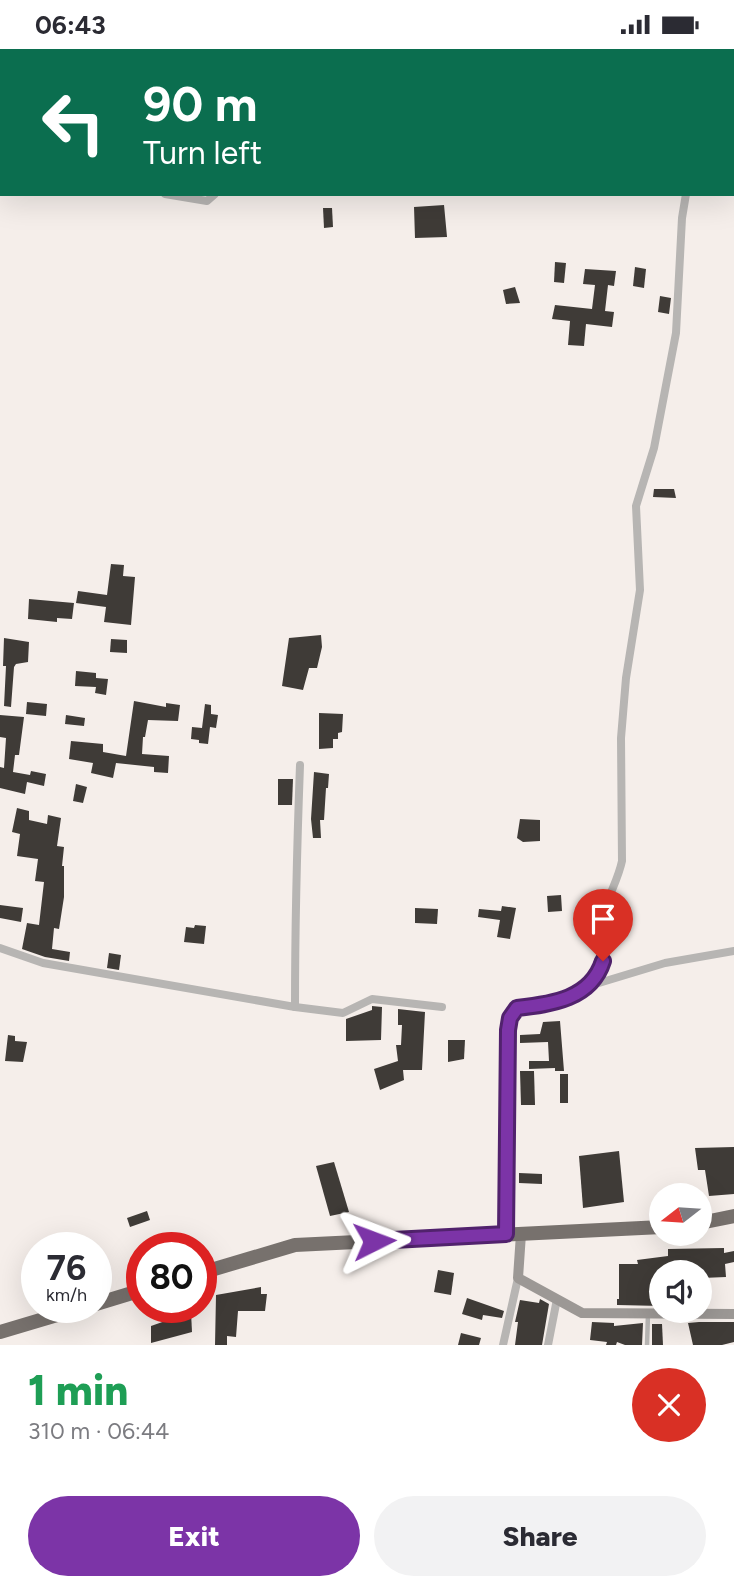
<!DOCTYPE html>
<html lang="en">
<head>
<meta charset="utf-8">
<style>
  body { margin:0; font-family:Figtree,sans-serif; background:#f2f2f3; color:#2b2b33; height:100vh; display:flex; flex-direction:column; font-size:26px; white-space:nowrap }
  * { box-sizing:border-box; margin:0 }
  p { font-size:23px; color:#7c7c81 }
  .icon { flex:none; width:38px; height:38px; fill:none; stroke:currentColor; stroke-width:2; stroke-linecap:round; stroke-linejoin:round }
  .map { position:relative; height:1296px; overflow:hidden }
  .panel { display:flex; flex-direction:column; background:#fff; flex:1 }
  .panel>* { flex:none }
  .guide { position:absolute; left:0px; top:0px; width:735px; height:147px; box-shadow:0 7px 28px #0002; background:#0b6e4f; color:#fff; overflow:hidden }
  .needle { width:46px; rotate:253deg }
  .buttons { position:absolute; left:649px; top:1134px; display:grid; gap:14px }
  .buttons a { display:grid; place-items:center; width:63px; height:63px; border-radius:50%; background:#fff; box-shadow:0 7px 28px #0002; font-size:35px }
  .speed { position:absolute; left:21px; top:1183px; display:flex; gap:14px; font-size:35px; font-weight:700; text-align:center }
  .speed>* { display:grid; place-content:center; width:91px; height:91px; border-radius:50%; background:#fff; box-shadow:0 7px 28px #0002; line-height:1 }
  .speed small { font-size:18px; font-weight:400 }
  .speed .limit { border:10px solid #d22; background:#fff; color:#111 }
  .pin { position:absolute; display:grid; place-items:center; width:60px; height:60px; color:#fff; margin:-72px -30px; border-radius:50% 50% 50% 0; rotate:-45deg; box-shadow:0 0 7px #0007 }
  .pin .icon { rotate:45deg }
  .me { position:absolute; width:77px; margin:-38px; rotate:87deg; stroke-linejoin:round; filter:drop-shadow(0 0 5px #0008) }
  .turn { display:flex; align-items:center; gap:24px; height:147px; padding:0 28px; font-size:32px }
  .turn .icon { width:91px; height:91px; stroke-width:2.5 }
  .turn b { display:block; font-size:49px; line-height:60px }
  .round { display:grid; place-items:center; flex:none; width:74px; height:74px; border-radius:37px; background:#f2f2f3 }
  .headline { display:flex; align-items:center; justify-content:space-between; height:119px; padding:0 28px }
  h1 { font-size:42px; font-weight:800; line-height:52px; color:#1e9e55 }
  .primary-button { display:flex; gap:14px; margin-top:auto; padding:14px 28px }
  .primary-button a { flex:1; height:80px; border-radius:42px; background:#7c34a7; color:#fff; font-size:28px; font-weight:800; line-height:80px; text-align:center }
  .primary-button a+a { background:#f2f2f3; color:#2b2b33 }
  .status { display:flex; justify-content:space-between; align-items:center; height:49px; padding:0 35px; background:#fff; direction:ltr }
  .status svg { height:19px; fill:currentColor }
  .map>svg:first-child { display:block }
</style>
</head>
<body>
<div class="status"><b>06:43</b><svg viewBox="0 0 49 12"><path d="M0 12V9h3v3zM5 12V6h3v6zM10 12V3h3v9zM15 12V0h3v12zM26 1h20v11H26zM47 4h2v5h-2z"/></svg></div>
<div class="map">
<svg width="734" height="1296" viewBox="0 0 734 1296">
  <rect width="100%" height="100%" fill="#f5eeea"/>
  <g fill="#3f3b37">
    <polygon points="444,156 447,188 415,189 414,158"/>
    <polygon points="323,159 332,159 333,178 324,179"/>
    <polygon points="555,213 566,214 564,234 554,233"/>
    <polygon points="635,218 646,220 644,239 633,237"/>
    <polygon points="585,220 616,222 614,237 608,236 605,262 614,263 612,278 586,275 584,297 568,296 570,272 552,270 555,256 592,260 595,236 583,235"/>
    <polygon points="515,238 520,254 506,255 503,241"/>
    <polygon points="660,247 671,249 669,265 658,263"/>
    <polygon points="654,440 674,440 676,449 653,448"/>
    <polygon points="111,515 124,516 123,527 135,528 131,576 104,573 106,558 76,554 78,542 107,546"/>
    <polygon points="29,550 74,554 72,570 57,569 57,573 28,570"/>
    <polygon points="321,586 322,598 317,619 309,619 303,641 282,637 289,589"/>
    <polygon points="4,589 29,593 28,613 16,615 14,618 11,658 4,657 6,617 3,617"/>
    <polygon points="111,590 127,591 127,604 110,603"/>
    <polygon points="76,622 96,624 96,629 108,630 106,646 95,644 96,638 75,637"/>
    <polygon points="134,652 166,658 166,654 180,656 178,672 148,671 145,688 143,688 142,705 169,707 168,724 154,723 154,718 116,714 113,729 91,724 93,714 69,710 71,692 103,695 103,703 126,707"/>
    <polygon points="27,653 47,655 46,667 26,665"/>
    <polygon points="205,655 211,656 211,665 218,666 216,679 210,678 208,695 199,694 199,691 191,690 192,678 202,679"/>
    <polygon points="319,664 343,665 342,683 338,684 338,690 333,690 333,699 319,700"/>
    <polygon points="0,666 24,668 19,706 15,706 13,723 30,726 31,722 46,725 44,737 27,733 25,745 0,739 0,718 4,719 6,689 0,688"/>
    <polygon points="66,666 85,669 84,677 65,675"/>
    <polygon points="314,723 329,725 328,739 326,739 324,771 320,771 321,789 313,789 311,770"/>
    <polygon points="278,730 293,730 292,756 278,756"/>
    <polygon points="76,735 87,738 83,754 73,752"/>
    <polygon points="17,759 29,762 29,771 47,775 48,766 61,769 57,797 64,798 62,817 64,817 64,848 59,880 54,879 52,900 70,903 69,912 45,908 22,900 27,874 39,876 44,833 35,832 38,810 17,807 20,785 12,783"/>
    <polygon points="520,770 540,771 540,792 523,793 517,789"/>
    <polygon points="561,846 562,862 548,863 547,847"/>
    <polygon points="0,856 23,859 21,873 0,869"/>
    <polygon points="502,857 516,859 510,890 497,888 500,871 478,868 479,860 501,862"/>
    <polygon points="415,859 438,860 437,875 415,874"/>
    <polygon points="195,876 206,877 204,895 184,893 186,878 194,879"/>
    <polygon points="109,904 121,906 119,921 107,919"/>
    <polygon points="372,957 382,958 381,991 346,992 346,970 372,961"/>
    <polygon points="398,960 425,963 422,1021 403,1021 404,1031 380,1041 374,1020 398,1012 396,996 401,996 402,976 398,976"/>
    <polygon points="560,972 564,1022 555,1022 555,1019 529,1020 529,1012 549,1012 548,993 520,994 520,986 540,985 543,973"/>
    <polygon points="8,986 15,987 15,992 27,993 23,1013 5,1012"/>
    <polygon points="448,991 465,991 464,1010 448,1013"/>
    <polygon points="520,1022 534,1022 535,1056 521,1056"/>
    <rect x="560" y="1025" width="8" height="29"/>
    <polygon points="734,1098 734,1145 709,1147 705,1121 698,1121 695,1099"/>
    <polygon points="619,1102 624,1153 583,1159 579,1107"/>
    <polygon points="334,1113 349,1163 330,1167 316,1117"/>
    <polygon points="519,1124 542,1125 542,1135 519,1134"/>
    <polygon points="147,1162 150,1171 130,1178 127,1169"/>
    <polygon points="724,1199 724,1204 734,1202 734,1213 725,1215 726,1228 702,1229 702,1223 662,1223 662,1257 617,1256 617,1250 619,1250 619,1215 638,1215 637,1211 668,1207 668,1200"/>
    <polygon points="438,1221 454,1224 451,1246 434,1243"/>
    <polygon points="261,1238 261,1245 267,1245 265,1262 238,1262 236,1288 227,1287 227,1296 215,1296 216,1246"/>
    <polygon points="467,1249 504,1262 502,1269 483,1266 482,1271 462,1265"/>
    <polygon points="540,1250 549,1255 542,1296 515,1296 518,1273 515,1273 520,1251 539,1254"/>
    <polygon points="191,1263 192,1283 151,1294 151,1277"/>
    <polygon points="592,1273 614,1274 614,1277 643,1274 642,1296 625,1296 617,1293 616,1296 606,1296 607,1293 590,1291"/>
    <polygon points="699,1273 734,1273 734,1293 722,1296 693,1296 688,1274"/>
    <polygon points="652,1275 662,1275 663,1296 652,1296"/>
    <polygon points="461,1284 481,1289 479,1296 458,1296"/>
  </g>
  <g fill="none" stroke-linecap="round" stroke-linejoin="round">
    <polyline stroke="#b7b5b3" stroke-width="4.5" points="647,1296 648,1265"/>
    <g stroke="#b7b5b3" stroke-width="8">
      <polyline points="692,2 692,0"/>
      <polyline points="0,118 2,118"/>
      <polyline points="165,145 207,152 215,145"/>
      <polyline points="0,899 43,914 295,958 343,964 372,950 442,958"/>
      <path d="M589,937C613,912 598,893 604,864C608,847 618,831 622,812L621,689L626,629L640,541L636,457L654,399L676,284L682,169L686,145"/>
      <path d="M295,958C295,877 297,797 300,716"/>
      <polyline points="506,1185 508,981 510,969 517,959 556,954 589,937 665,914 734,902"/>
      <polyline points="503,1296 518,1229"/>
      <polyline points="548,1296 557,1250"/>
    </g>
    <polyline stroke="#9c9895" stroke-width="10" points="521,1185 518,1229 582,1264 734,1265"/>
    <g stroke="#77716d" stroke-width="14">
      <polyline points="700,1174 734,1167"/>
      <polyline points="201,1224 295,1196 662,1178"/>
      <polyline points="96,1255 142,1241"/>
      <polyline points="0,1283 84,1258"/>
    </g>
  </g>
  <g fill="none" stroke-linecap="round" stroke-linejoin="round">
    <defs>
      <path id="route" d="M374,1192L506,1185L508,981L510,969L517,959C552,955 591,950 603,912"/>
    </defs>
    <use href="#route" stroke="#51226d" stroke-width="18"/>
    <use href="#route" stroke="#7c34a7" stroke-width="12"/>
  </g>
</svg>
<div class="buttons">
<a><svg class="needle" viewBox="-14 -14 28 28"><path d="M0-13l5 13h-10z" fill="#e53935"/><path d="M0 13l5-13h-10z" fill="#7c7c81"/></svg></a>
<a><svg class="icon" aria-label="sound" viewBox="0 0 24 24"><path d="M4 9h4l5-4v14l-5-4H4zM17 9q2 3 0 6"/></svg></a>
</div>
<div class="speed"><div>76<small>km/h</small></div><div class="limit">80</div></div>
<div class="pin" style="left:603px;top:912px;background:#d93025"><svg class="icon" aria-label="arrive" viewBox="0 0 24 24"><path d="M6 21V4h12l-3 4 3 4H6"/></svg></div>
<svg class="me" style="left:374px;top:1192px" viewBox="-20 -20 40 40"><path d="M0-17L14 15 0 8-14 15z" fill="#7c34a7" stroke="#fff" stroke-width="4"/></svg>
<div class="guide">
<div class="turn"><svg class="icon" aria-label="left" viewBox="0 0 24 24"><path d="M17 20v-9H6M10 6l-5 5 5 5"/></svg><div><b>90 m</b>Turn left</div></div>
</div>
</div>
<section class="panel">
<div class="headline"><div><h1>1 min</h1><p>310 m · 06:44</p></div><a class="round" style="background:#d93025;color:#fff"><svg class="icon" aria-label="close" viewBox="0 0 24 24"><path d="M6 6l12 12M18 6L6 18"/></svg></a></div>
<div class="primary-button"><a>Exit</a><a>Share</a></div>
</section>
</body>
</html>
